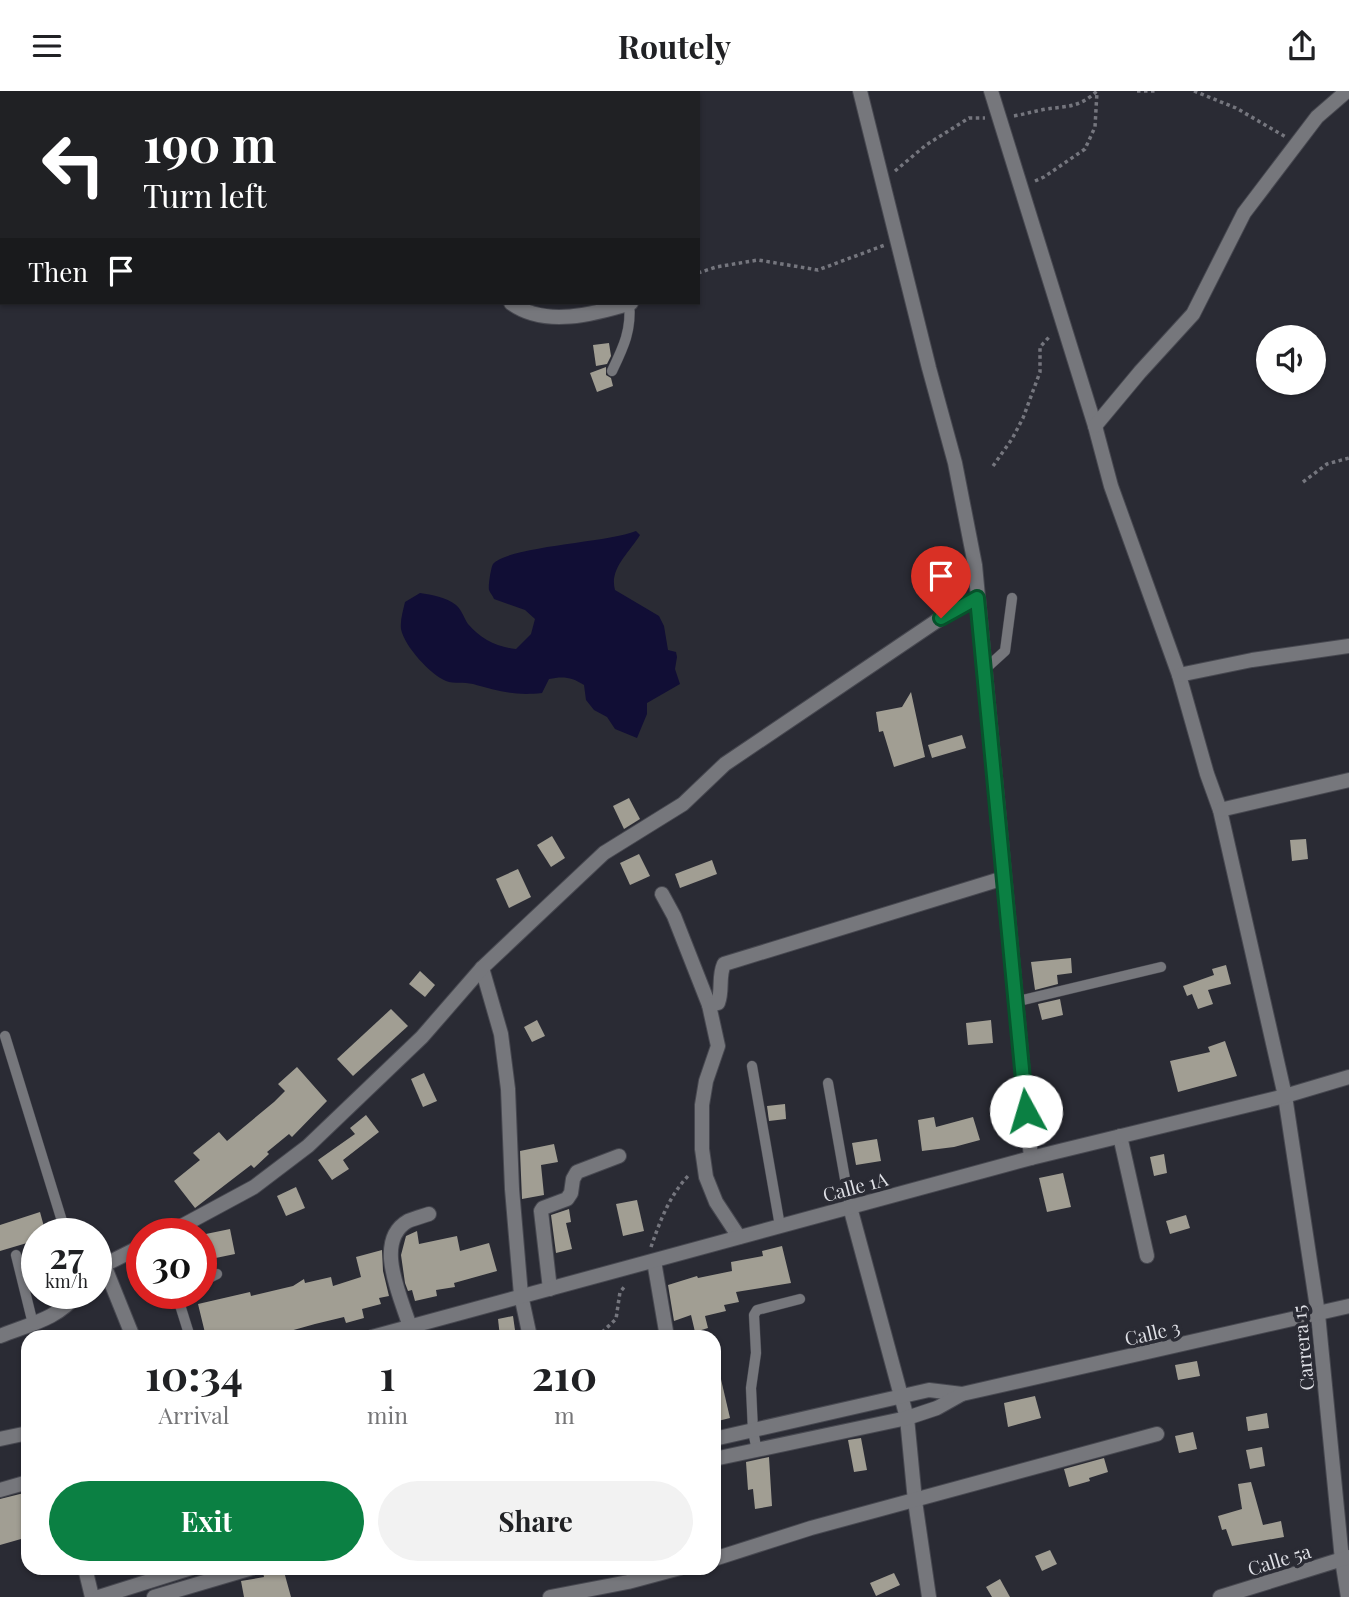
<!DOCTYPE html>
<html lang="en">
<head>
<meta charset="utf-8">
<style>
  body { margin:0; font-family:"Playfair Display",serif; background:#f2f2f2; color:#202124; height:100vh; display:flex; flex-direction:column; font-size:26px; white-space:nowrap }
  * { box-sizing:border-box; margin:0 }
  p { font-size:23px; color:#757577 }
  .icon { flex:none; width:38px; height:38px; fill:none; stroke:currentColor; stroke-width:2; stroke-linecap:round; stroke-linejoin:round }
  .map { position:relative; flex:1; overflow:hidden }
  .drawer { position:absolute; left:21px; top:1239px; width:700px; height:245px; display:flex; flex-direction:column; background:#fff; border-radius:21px; box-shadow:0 2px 5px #0004 }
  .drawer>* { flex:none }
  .banner { position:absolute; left:0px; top:0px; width:700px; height:214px; box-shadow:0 2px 5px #0004; background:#202124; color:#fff; overflow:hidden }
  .tools { position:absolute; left:1256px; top:234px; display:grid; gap:14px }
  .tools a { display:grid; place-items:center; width:70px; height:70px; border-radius:50%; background:#fff; box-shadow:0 2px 5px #0004; font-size:35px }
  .speed { position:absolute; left:21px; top:1127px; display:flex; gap:14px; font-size:35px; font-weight:700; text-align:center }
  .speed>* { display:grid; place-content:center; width:91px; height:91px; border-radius:50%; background:#fff; box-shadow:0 2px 5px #0004; line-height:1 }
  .speed small { font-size:18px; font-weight:400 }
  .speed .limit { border:10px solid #d22; background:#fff; color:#111 }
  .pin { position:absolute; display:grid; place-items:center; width:60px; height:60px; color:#fff; margin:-72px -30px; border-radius:50% 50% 50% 0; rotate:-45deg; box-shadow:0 0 7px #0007 }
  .pin .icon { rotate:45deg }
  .me { position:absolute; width:77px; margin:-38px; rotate:354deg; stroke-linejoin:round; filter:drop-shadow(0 0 5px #0008) }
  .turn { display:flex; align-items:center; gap:24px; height:147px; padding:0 28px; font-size:32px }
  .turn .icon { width:91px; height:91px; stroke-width:2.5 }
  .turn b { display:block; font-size:49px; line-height:60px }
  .then { display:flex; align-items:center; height:66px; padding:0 28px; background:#0003; gap:14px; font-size:26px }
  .eta { display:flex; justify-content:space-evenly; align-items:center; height:119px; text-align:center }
  .eta b { font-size:42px; font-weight:700; line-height:49px }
  .action { display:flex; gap:14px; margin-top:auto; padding:14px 28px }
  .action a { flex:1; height:80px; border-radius:42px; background:#0b8043; color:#fff; font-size:28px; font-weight:700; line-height:80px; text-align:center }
  .action a+a { background:#f2f2f2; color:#202124 }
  header { display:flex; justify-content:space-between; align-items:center; height:91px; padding:0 28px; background:#fff; font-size:32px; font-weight:700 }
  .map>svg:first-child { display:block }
</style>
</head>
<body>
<header><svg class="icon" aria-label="menu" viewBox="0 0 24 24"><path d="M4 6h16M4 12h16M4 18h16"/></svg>Routely<svg class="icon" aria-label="share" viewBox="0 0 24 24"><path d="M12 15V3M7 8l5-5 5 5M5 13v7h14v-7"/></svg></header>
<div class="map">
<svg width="1349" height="1506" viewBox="0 0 1349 1506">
  <rect width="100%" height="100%" fill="#2a2b34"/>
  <path fill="#110e35" d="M636,440L640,444C629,462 609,478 615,499L659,525L664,535L668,559L676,561L677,566L675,578L680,593L647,612V623L637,647L615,638L607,626L594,619L586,609L584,594C572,586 563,585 549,588L542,602C514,605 498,600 473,593C464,591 454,593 446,590C431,584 404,555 401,538C400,529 403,520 405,511L420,502C432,504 446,506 456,514C462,519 464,527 468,533C481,548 496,556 516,558L531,543L535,528L525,519L494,508C493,505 490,502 489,499C488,495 491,476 493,473C509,455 606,452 636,440Z"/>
  <g fill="#a19e93">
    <polygon points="609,252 611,265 607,273 596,275 593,254"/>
    <polygon points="606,276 606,284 611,287 613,295 597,301 590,282"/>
    <polygon points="911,601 925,666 894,676 883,640 879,641 876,621 902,616"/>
    <polygon points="962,644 966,657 932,667 928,654"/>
    <polygon points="629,707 640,728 624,738 613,715"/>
    <polygon points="552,745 565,767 551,776 537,754"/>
    <polygon points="1306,748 1308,768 1292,770 1290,749"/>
    <polygon points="639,763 650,785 630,794 620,772"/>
    <polygon points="712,769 717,783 680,797 675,783"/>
    <polygon points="518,778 531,806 509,817 496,788"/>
    <polygon points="1071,867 1072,882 1057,884 1058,893 1035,899 1031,871"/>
    <polygon points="1226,874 1231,893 1208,899 1213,913 1198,918 1192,903 1187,905 1183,895 1214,884 1212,878"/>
    <polygon points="420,880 435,894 425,906 409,893"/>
    <polygon points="1060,908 1063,924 1042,929 1038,913"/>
    <polygon points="391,918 408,935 353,985 337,968"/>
    <polygon points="537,929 545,945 532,951 524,936"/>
    <polygon points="991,929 993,952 968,954 966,932"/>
    <polygon points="1225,950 1237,985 1178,1001 1170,970 1210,961 1208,956"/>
    <polygon points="297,976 327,1010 292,1046 289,1043 267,1061 269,1063 254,1077 251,1074 195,1117 174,1090 200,1069 193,1062 219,1041 227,1050 274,1011 285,1000 278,993"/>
    <polygon points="424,982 437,1010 423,1016 411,988"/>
    <polygon points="785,1013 786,1028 769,1030 767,1015"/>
    <polygon points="366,1024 379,1041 343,1069 349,1078 332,1089 318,1069 355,1043 350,1037"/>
    <polygon points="934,1026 936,1036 973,1026 980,1049 954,1056 922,1060 918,1029"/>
    <polygon points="877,1048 881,1070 856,1074 852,1052"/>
    <polygon points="554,1053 558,1071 541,1074 544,1104 522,1108 520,1060"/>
    <polygon points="1164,1063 1167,1082 1154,1085 1150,1066"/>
    <polygon points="1063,1082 1071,1116 1047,1121 1039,1087"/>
    <polygon points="296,1096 305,1117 286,1125 277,1105"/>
    <polygon points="637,1109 644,1140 623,1145 616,1113"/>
    <polygon points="569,1118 571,1131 566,1132 572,1158 556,1162 551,1124"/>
    <polygon points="40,1121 46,1143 37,1143 37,1149 0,1160 0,1134"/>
    <polygon points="1186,1124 1190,1137 1170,1143 1166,1130"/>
    <polygon points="230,1138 235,1163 206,1169 204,1160 201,1161 201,1144"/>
    <polygon points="417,1140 419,1153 457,1145 460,1160 489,1152 497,1180 454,1192 455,1196 436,1199 437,1205 415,1210 412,1199 408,1200 405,1192 401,1164 406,1145"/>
    <polygon points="782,1155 791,1192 736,1201 739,1211 724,1214 726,1220 705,1225 708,1237 695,1241 691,1224 674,1230 668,1194 697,1185 698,1187 732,1180 731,1171 763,1165 762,1160"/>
    <polygon points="382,1159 383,1180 389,1205 379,1207 381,1213 362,1218 364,1227 346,1232 344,1226 315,1233 290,1240 291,1246 206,1246 198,1213 250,1201 251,1205 293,1195 304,1188 305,1192 331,1186 333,1195 361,1186 356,1166"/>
    <polygon points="513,1225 516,1246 500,1246 498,1228"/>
    <polygon points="1197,1270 1200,1285 1178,1289 1175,1274"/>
    <polygon points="714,1284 720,1284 730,1327 714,1331"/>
    <polygon points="1035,1305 1041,1327 1008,1336 1004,1312"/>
    <polygon points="1267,1322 1269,1337 1248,1340 1246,1326"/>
    <polygon points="1193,1341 1197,1358 1179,1362 1175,1345"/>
    <polygon points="861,1347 867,1379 854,1381 848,1349"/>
    <polygon points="1262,1356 1265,1375 1250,1378 1246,1359"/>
    <polygon points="769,1366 772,1415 755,1418 753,1398 748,1399 746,1371"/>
    <polygon points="1104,1367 1108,1381 1089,1387 1090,1390 1069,1396 1064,1378"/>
    <polygon points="1251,1391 1263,1434 1281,1430 1284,1446 1232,1455 1226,1438 1222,1439 1218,1425 1242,1418 1238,1393"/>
    <polygon points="28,1401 28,1446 0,1454 0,1408"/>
    <polygon points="1050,1459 1057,1473 1042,1480 1035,1465"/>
    <polygon points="283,1477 291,1506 244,1506 241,1490 264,1486 263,1481"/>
    <polygon points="894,1482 900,1494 876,1505 870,1492"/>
    <polygon points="1000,1488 1010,1506 992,1506 986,1496"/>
  </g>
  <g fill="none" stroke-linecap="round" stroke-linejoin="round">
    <defs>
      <g id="service">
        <path d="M612,280C623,257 632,239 629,212"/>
        <polyline points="983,580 1005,560 1012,507"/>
        <polyline points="1015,911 1161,876"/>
        <polyline points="5,945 66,1143"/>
        <polyline points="752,975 780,1135"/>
        <polyline points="828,992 850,1116"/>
        <polyline points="16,1164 33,1233"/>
        <polyline points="201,1191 217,1183"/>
        <polyline points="183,1202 180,1214 190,1246"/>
        <polyline points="757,1360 753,1340 751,1297 756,1262 754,1224 757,1219 800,1208"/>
      </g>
      <g id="minor">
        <polyline points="390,0 391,2"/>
        <polyline points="860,0 929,277 955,372 975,474 1031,1067"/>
        <polyline points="991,0 1095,335 1111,395 1179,584 1207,683 1220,719 1285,1005 1318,1223 1342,1469 1348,1506"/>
        <polyline points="93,2 96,0"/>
        <polyline points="0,54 2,53"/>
        <path d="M511,212C545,237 595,223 631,212"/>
        <polyline points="1095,335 1140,281 1193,223 1244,122 1317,26 1347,0"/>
        <polyline points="1179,584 1252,569 1349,555"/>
        <polyline points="1220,719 1349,689"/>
        <polyline points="662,803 674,825 709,914"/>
        <polyline points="482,877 501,943 508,998 512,1098 521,1204 530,1246"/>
        <polyline points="1120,1045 1147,1165"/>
        <polyline points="850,1116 907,1327 915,1410 929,1506"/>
        <polyline points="167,1143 254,1096 308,1055 422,946 482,877 604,762 683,713 725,673 941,527 977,507"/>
        <path d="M739,1146L716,1111L706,1086L702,1058V1014L706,990L718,955L709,914L718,912C723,899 718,886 724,873L1004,787"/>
        <polyline points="654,1170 667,1246"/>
        <polyline points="104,1174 133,1246"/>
        <polyline points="96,1182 104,1174 142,1155"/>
        <polyline points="550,1198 541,1120 543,1117 567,1108 571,1102 573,1088 577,1081 619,1065"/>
        <path d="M410,1236C401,1206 373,1150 408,1130C415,1127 423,1125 429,1123"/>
        <path d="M0,1245C30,1233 58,1228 78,1202"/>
        <polyline points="714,1348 929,1299 962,1303"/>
        <polyline points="714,1368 907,1327 937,1317 962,1303 1349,1215"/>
        <polyline points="0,1399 28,1391"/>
        <polyline points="714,1468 811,1437 1157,1343"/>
        <polyline points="85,1477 92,1506"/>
        <polyline points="99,1506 191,1477"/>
        <polyline points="154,1506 252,1477"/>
        <polyline points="550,1506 628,1491 680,1477"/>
        <polyline points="1220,1506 1349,1466"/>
      </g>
      <g id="tertiary">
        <polyline points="372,1246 1031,1067 1285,1005 1349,986"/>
        <polyline points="0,1348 28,1342"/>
      </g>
    </defs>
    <use href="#service" stroke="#474850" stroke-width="11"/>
    <use href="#minor" stroke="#474850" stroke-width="16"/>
    <use href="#tertiary" stroke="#474850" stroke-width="16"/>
    <g stroke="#75767e" stroke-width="3.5" stroke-dasharray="3.5 3.5" stroke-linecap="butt">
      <polyline points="1137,0 1157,0"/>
      <polyline points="1194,0 1236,17 1286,46"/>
      <path d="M1014,25C1025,23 1035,20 1046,18C1069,15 1080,16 1097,0"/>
      <polyline points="895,80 926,54 969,27 985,27"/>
      <polyline points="1035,90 1044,86 1085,58 1095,36 1097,1"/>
      <polyline points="698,182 716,176 758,169 818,179 885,154"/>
      <polyline points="993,375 1012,348 1023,327 1040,281 1040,256 1051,244"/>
      <polyline points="1303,391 1327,373 1349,367"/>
      <path d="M651,1156C660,1130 670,1103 690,1083"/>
      <polyline points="597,1246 616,1228 620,1201 626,1194"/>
    </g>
    <use href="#service" stroke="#76777c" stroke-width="10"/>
    <use href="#minor" stroke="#76777c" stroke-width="14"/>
    <use href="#tertiary" stroke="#76777c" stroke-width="14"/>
  </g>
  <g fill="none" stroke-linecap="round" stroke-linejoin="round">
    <defs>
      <polyline id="route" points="941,527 977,507 1026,1020"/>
    </defs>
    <use href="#route" stroke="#07532c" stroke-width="18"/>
    <use href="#route" stroke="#0b8043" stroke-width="12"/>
  </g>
  <g text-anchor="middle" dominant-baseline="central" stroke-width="7" stroke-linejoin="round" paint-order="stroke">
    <g font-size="19" fill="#dedfe5" stroke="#2a2b34">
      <text transform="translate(855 1095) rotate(-15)">Calle 1A</text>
      <text transform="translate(1152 1241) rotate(-13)">Calle 3</text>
      <text transform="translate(1302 1257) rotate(-96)">Carrera 15</text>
      <text transform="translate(1279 1468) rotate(-17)">Calle 5a</text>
    </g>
  </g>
</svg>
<div class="tools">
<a><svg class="icon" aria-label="sound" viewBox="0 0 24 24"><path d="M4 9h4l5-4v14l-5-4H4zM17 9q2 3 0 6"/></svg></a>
</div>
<div class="speed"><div>27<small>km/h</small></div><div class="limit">30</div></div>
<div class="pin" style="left:941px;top:527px;background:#d93025"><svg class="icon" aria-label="arrive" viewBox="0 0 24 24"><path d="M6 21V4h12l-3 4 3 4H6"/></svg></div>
<svg class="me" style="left:1026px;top:1020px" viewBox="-20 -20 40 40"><circle r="19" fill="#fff"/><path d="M0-13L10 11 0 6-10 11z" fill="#0b8043"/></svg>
<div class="banner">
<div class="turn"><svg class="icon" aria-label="left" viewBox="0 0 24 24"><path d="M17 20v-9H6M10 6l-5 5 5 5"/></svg><div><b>190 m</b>Turn left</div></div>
<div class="then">Then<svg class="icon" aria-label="arrive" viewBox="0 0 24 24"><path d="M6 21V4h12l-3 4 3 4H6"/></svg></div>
</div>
<section class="drawer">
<div class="eta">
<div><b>10:34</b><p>Arrival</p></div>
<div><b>1</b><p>min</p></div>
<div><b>210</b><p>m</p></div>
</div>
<div class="action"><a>Exit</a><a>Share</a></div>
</section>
</div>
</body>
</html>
